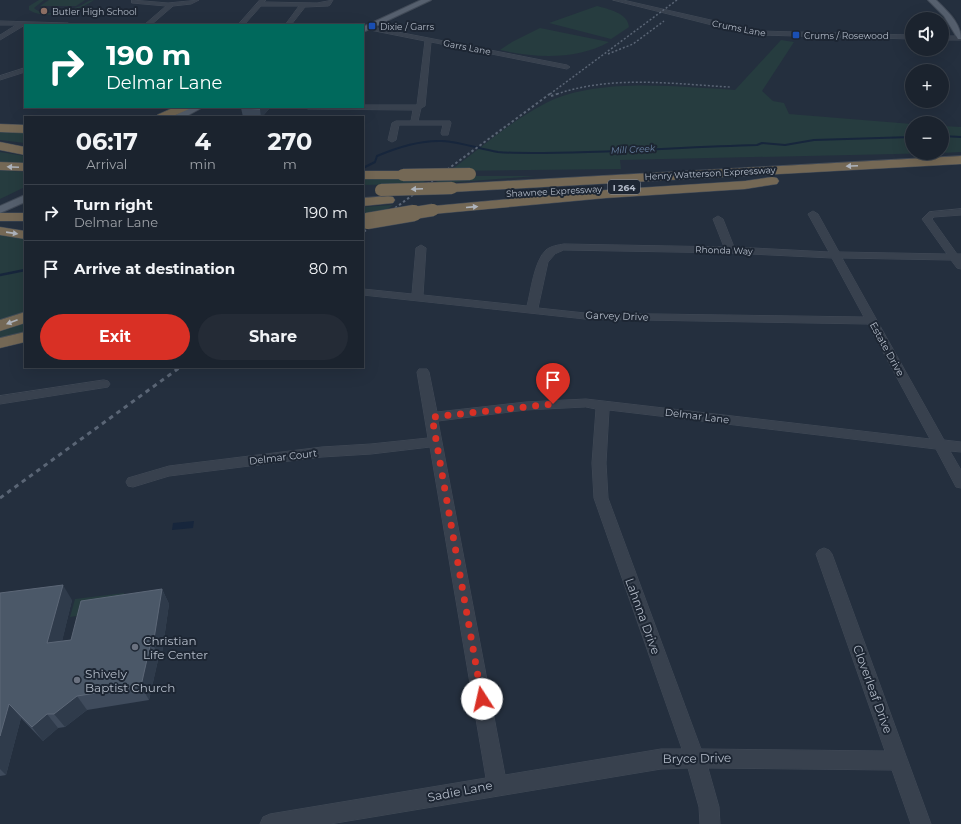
<!DOCTYPE html>
<html lang="en">
<head>
<meta charset="utf-8">
<style>
  body { margin:0; font-family:Montserrat,sans-serif; background:#242b36; color:#f1f3f6; height:100vh; display:flex; flex-direction:column; font-size:15px; white-space:nowrap }
  * { box-sizing:border-box; margin:0 }
  p { font-size:13px; color:#a0a4aa }
  .icon { flex:none; width:22px; height:22px; fill:none; stroke:currentColor; stroke-width:2; stroke-linecap:round; stroke-linejoin:round }
  .map { position:relative; flex:1; overflow:hidden }
  .details { position:absolute; left:24px; top:116px; width:340px; height:252px; display:flex; flex-direction:column; background:#1b232e; border-radius:0px; box-shadow:0 4px 16px #0002,0 0 0 1px #39404a }
  .details>* { flex:none }
  .hud { position:absolute; left:24px; top:24px; width:340px; height:84px; border-radius:0px; box-shadow:0 4px 16px #0002,0 0 0 1px #39404a; background:#00695c; color:#fff; overflow:hidden }
  .tools { position:absolute; left:905px; top:12px; display:grid; gap:8px }
  .tools a { display:grid; place-items:center; width:44px; height:44px; border-radius:50%; background:#1b232e; box-shadow:0 4px 16px #0002,0 0 0 1px #39404a; font-size:20px }
  .pin { position:absolute; display:grid; place-items:center; width:34px; height:34px; color:#fff; margin:-41px -17px; border-radius:50% 50% 50% 0; rotate:-45deg; box-shadow:0 0 4px #0007 }
  .pin .icon { rotate:45deg }
  .me { position:absolute; width:44px; margin:-22px; rotate:350deg; stroke-linejoin:round; filter:drop-shadow(0 0 3px #0008) }
  .turn { display:flex; align-items:center; gap:14px; height:84px; padding:0 16px; font-size:18px }
  .turn .icon { width:52px; height:52px; stroke-width:2.5 }
  .turn b { display:block; font-size:28px; line-height:34px }
  .eta { display:flex; justify-content:space-evenly; align-items:center; height:68px; text-align:center }
  .eta b { font-size:24px; font-weight:700; line-height:28px }
  .primary-button { display:flex; gap:8px; margin-top:auto; padding:8px 16px }
  .primary-button a { flex:1; height:46px; border-radius:24px; background:#d93025; color:#fff; font-size:16px; font-weight:700; line-height:46px; text-align:center }
  .primary-button a+a { background:#242b36; color:#f1f3f6 }
  ul { padding:0; list-style:none }
  li { display:flex; align-items:center; gap:12px; height:56px; padding:0 16px; border-top:1px solid #39404a }
  li div { flex:1 }
  li b { display:block; font-size:15px }
  li em { font-style:normal }
  .map>svg:first-child { display:block }
</style>
</head>
<body>
<div class="map">
<svg width="961" height="824" viewBox="0 0 961 824">
  <rect width="100%" height="100%" fill="#242f3e"/>
  <g fill="#263c3f">
    <path d="M39,0H44L34,8C43,17 66,12 77,7C84,5 87,0 94,0C79,11 47,21 29,10V6Z"/>
    <polygon points="49,0 85,0 76,6 40,6"/>
    <path d="M597,6C608,9 628,13 629,27L611,39L549,23Z"/>
    <path d="M540,28L609,42C577,60 535,58 500,50L512,42Z"/>
    <path d="M781,40L794,42L762,91L773,101L784,103L789,114L912,124V153H941L620,160L621,169L450,171C481,148 512,120 546,103C597,77 679,87 735,90Z"/>
    <polygon points="942,126 961,127 961,152 942,153"/>
    <polygon points="0,130 25,132 25,143 0,140"/>
    <polygon points="0,152 25,156 25,164 0,163"/>
    <polygon points="0,170 25,172 25,187 0,199"/>
    <polygon points="432,176 421,184 363,185 363,178"/>
    <polygon points="444,176 536,176 433,184"/>
    <polygon points="393,205 382,213 363,217 363,207"/>
    <polygon points="0,234 25,238 25,314 0,323"/>
    <polygon points="25,321 25,334 0,340 0,329"/>
    <polygon points="124,593 121,609 70,617 75,599"/>
  </g>
  <polygon fill="#17263c" points="194,521 193,528 172,530 173,523"/>
  <g fill="none" stroke-linecap="round" stroke-linejoin="round">
    <g stroke="#17263c" stroke-width="2">
      <polyline points="942,136 961,137"/>
      <path d="M363,168L375,162L377,156C398,147 419,140 442,141C461,142 479,149 498,152C509,153 521,153 532,153C607,153 682,147 757,145L762,143L785,145L814,140L912,137"/>
    </g>
    <polyline stroke="#17263c" stroke-width="2.5" points="0,275 25,270"/>
    <defs>
      <g id="minor">
        <polygon points="132,0 168,3 199,0 191,4 173,6 151,25 144,25 166,6 132,3"/>
        <polygon points="260,0 266,0 264,2 317,3 333,0 330,5 328,6 305,7 291,25 285,25 299,6 261,6 244,25 238,25"/>
        <polygon points="613,0 623,0 759,31 912,35 912,39 759,35 732,30"/>
        <polygon points="0,21 68,23 71,25 25,25 0,40 0,35 16,25 0,25"/>
        <polygon points="367,26 567,65 570,67 567,69 431,42 425,106 421,108 418,121 450,121 451,123 448,135 442,135 441,133 443,125 399,125 396,140 392,142 388,140 392,123 396,121 411,121 413,110 308,109 304,107 363,107 363,105 417,105 425,41 365,29 365,27"/>
        <rect x="942" y="36" width="19" height="4"/>
        <polygon points="25,68 25,72 0,80 0,76"/>
        <path d="M961,209V215L934,217L932,219L957,254H961V269L957,268L951,260L842,258L944,440L961,442V452L950,451L961,470V488L956,487L936,449L609,410L606,463L608,498L701,749L885,751L816,554L819,550L824,548L829,550L832,554L931,824H911L892,770L708,768L719,807L720,824H700L699,807L688,768L661,769L330,824H260L263,817L270,814L486,778L430,447L371,454L322,457L169,476L133,487L128,486L126,482L128,478L169,466L322,447L371,444L428,438L417,372L419,369H427L429,372L437,412L526,402L586,399L930,439L868,324L585,319L363,295V289L412,294L416,248L421,245L426,248L423,295L527,306C531,291 534,261 546,250C551,246 558,245 564,244L724,247L713,219L718,216L723,219L734,247L829,252L808,214L813,211L818,214L839,252L947,254L922,219L929,212ZM564,250L730,253L832,258L864,317L585,313L538,308L548,262L555,254ZM586,407L596,409L592,463L594,498L682,749H661L505,775L438,421L526,410Z"/>
        <polygon points="104,380 108,381 110,384 108,387 0,404 0,396"/>
      </g>
      <g id="major">
        <polygon points="421,0 431,0 363,32 363,27"/>
        <path d="M928,0H936C947,11 961,23 961,39H958L944,16Z"/>
        <polygon points="190,107 203,107 185,117 172,117"/>
        <polygon points="25,195 25,202 0,213 0,206"/>
      </g>
      <g id="highway">
        <polygon points="175,107 191,107 189,109 171,117 155,117 157,115"/>
        <polygon points="0,124 25,125 25,133 0,132"/>
        <polygon points="0,142 25,147 25,155 0,150"/>
        <polygon points="961,156 961,164 452,192 447,191 445,188 447,185 452,184"/>
        <polygon points="0,162 25,163 25,171 0,170"/>
        <polygon points="363,171 403,171 408,172 409,175 408,178 403,179 363,179"/>
        <polygon points="772,177 777,178 779,181 777,184 745,189 606,198 433,214 428,213 426,210 428,207 433,206 606,190 745,181"/>
        <polygon points="388,196 393,197 395,200 393,203 363,206 363,198"/>
        <rect x="0" y="213" width="25" height="8"/>
        <polygon points="0,227 25,231 25,239 0,235"/>
        <polygon points="25,312 25,323 0,331 0,320"/>
        <polygon points="25,332 25,342 0,348 0,338"/>
      </g>
    </defs>
    <use href="#minor" stroke="#414a57" stroke-width="1"/>
    <use href="#major" stroke="#414a57" stroke-width="2"/>
    <use href="#highway" stroke="#434c59" stroke-width="1"/>
    <use href="#minor" fill="#38414e" fill-rule="evenodd"/>
    <use href="#major" fill="#56606e" fill-rule="evenodd"/>
    <use href="#highway" fill="#746855" fill-rule="evenodd"/>
    <g stroke="#5a6575" stroke-width="1.5" stroke-dasharray="2 2" stroke-linecap="butt">
      <polyline points="608,54 633,44 664,21"/>
      <polyline points="550,94 677,0"/>
      <path d="M557,94C613,75 673,84 730,87"/>
    </g>
    <g stroke="#5a6575" stroke-width="2" stroke-dasharray="2.5 2.5" stroke-linecap="butt">
      <polyline points="551,96 560,93"/>
      <polyline points="387,214 551,93"/>
    </g>
    <g stroke="#5a6575" stroke-width="2.5" stroke-dasharray="3.5 3.5" stroke-linecap="butt">
      <polyline points="363,232 388,213"/>
      <polyline points="177,369 180,367"/>
    </g>
    <polyline stroke="#5a6575" stroke-width="3" stroke-dasharray="4.5 4.5" stroke-linecap="butt" points="0,498 179,368"/>
    <defs>
      <g id="highway-bridge-far1">
        <polyline points="403,175 470,174"/>
        <polyline points="381,190 452,188"/>
        <polyline points="408,214 433,210"/>
      </g>
      <polyline id="highway-bridge" points="367,221 414,213"/>
    </defs>
    <use href="#highway-bridge-far1" stroke="#434c59" stroke-width="13" stroke-linecap="butt"/>
    <use href="#highway-bridge" stroke="#434c59" stroke-width="17" stroke-linecap="butt"/>
    <use href="#highway-bridge-far1" stroke="#746855" stroke-width="12"/>
    <use href="#highway-bridge" stroke="#746855" stroke-width="16"/>
  </g>
  <g fill="#3f4b5c">
    <polygon points="242,107 268,107 269,109 262,117 243,117 241,108"/>
    <polygon points="162,589 169,604 161,660 158,660 149,700 87,710 65,727 58,728 43,741 21,718 6,775 0,776 0,593 72,600 62,641 71,640"/>
  </g>
  <g fill="#2f3b4b">
    <polygon points="261,107 268,107 269,109 262,117 261,117 260,109"/>
    <polygon points="63,585 72,600 58,658 47,643"/>
    <polygon points="162,589 169,604 161,660 153,645"/>
    <polygon points="150,646 158,660 149,700 141,686"/>
    <polygon points="77,696 87,710 65,727 54,714"/>
    <polygon points="9,704 21,718 6,775 0,769 0,736"/>
    <polygon points="47,714 58,728 43,741 32,727"/>
  </g>
  <g fill="#4b5868" stroke="#5c6777">
    <polygon points="242,107 261,107 260,109 241,108"/>
    <polygon points="63,585 47,643 71,640 81,601 162,589 153,645 150,646 141,686 77,696 54,714 47,714 32,727 9,704 0,736 0,593"/>
  </g>
  <defs><path id="oneway-solid" d="M-6-.8H1V-3.2L6.5 0L1 3.2V.8H-6Z"/></defs>
  <g fill="#aeb4bd">
    <use href="#oneway-solid" transform="translate(852 166) rotate(177)"/>
    <use href="#oneway-solid" transform="translate(13 167) rotate(-178)"/>
    <use href="#oneway-solid" transform="translate(417 189) rotate(178)"/>
    <use href="#oneway-solid" transform="translate(472 207) rotate(-5)"/>
    <use href="#oneway-solid" transform="translate(12 233) rotate(8)"/>
    <use href="#oneway-solid" transform="translate(12 322) rotate(159)"/>
  </g>
  <g fill="none" stroke-linecap="round" stroke-linejoin="round">
    <polyline stroke="#d93025" stroke-width="7" stroke-dasharray="0 12.6" points="482,699 432,417 553,404"/>
  </g>
  <circle fill="#8d6e63" stroke="#1d2633" stroke-width="1.5" cx="44" cy="11" r="4"/>
  <g fill="#1a4fb4" stroke="#1d2633" stroke-width="1.5">
    <rect x="368" y="22" width="8" height="8" rx="2"/>
    <rect x="792" y="31" width="8" height="8" rx="2"/>
  </g>
  <g fill="#6b7280" stroke="#1d2633" stroke-width="1.5">
    <circle cx="135" cy="647" r="4"/>
    <circle cx="77" cy="680" r="4"/>
  </g>
  <g text-anchor="middle" dominant-baseline="central" stroke-width="4" stroke-linejoin="round" paint-order="stroke">
    <g font-size="9" fill="#b4bcc9" stroke="#1d2633" text-anchor="start">
      <text x="52" y="11">Butler High School</text>
      <text x="380" y="26">Dixie / Garrs</text>
      <text x="804" y="35">Crums / Rosewood</text>
    </g>
    <g font-size="9" fill="#b4bcc9" stroke="#1d2633">
      <text transform="translate(739 28) rotate(11)">Crums Lane</text>
      <text transform="translate(467 47) rotate(11)">Garrs Lane</text>
      <text transform="translate(710 173) rotate(-3)">Henry Watterson Expressway</text>
      <text transform="translate(554 191) rotate(-3)">Shawnee Expressway</text>
      <text transform="translate(724 250) rotate(2)">Rhonda Way</text>
    </g>
    <g font-size="9" font-style="italic" fill="#6d86a8" stroke="#1d2633">
      <text transform="translate(633 149) rotate(-3)">Mill Creek</text>
    </g>
    <rect fill="#1d2633" stroke="#878f9c" stroke-width="1" x="608" y="180" width="32" height="14" rx="3"/>
    <g font-size="9" font-weight="bold" fill="#b4bcc9">
      <text x="624" y="187">I 264</text>
    </g>
    <g font-size="10" fill="#b4bcc9" stroke="#1d2633">
      <text transform="translate(617 316) rotate(2)">Garvey Drive</text>
      <text transform="translate(887 349) rotate(61)">Estate Drive</text>
      <text transform="translate(697 416) rotate(7)">Delmar Lane</text>
      <text transform="translate(283 457) rotate(-7)">Delmar Court</text>
    </g>
    <g font-size="12" fill="#b4bcc9" stroke="#1d2633">
      <text transform="translate(643 616) rotate(70)">Lahnna Drive</text>
      <text transform="translate(873 689) rotate(70)">Cloverleaf Drive</text>
      <text transform="translate(697 758) rotate(-1)">Bryce Drive</text>
      <text transform="translate(460 791) rotate(-11)">Sadie Lane</text>
    </g>
    <g font-size="12" fill="#b4bcc9" stroke="#1d2633" text-anchor="start">
      <text x="143" y="640">Christian<tspan x="143" dy="14">Life Center</tspan></text>
      <text x="85" y="673">Shively<tspan x="85" dy="14">Baptist Church</tspan></text>
    </g>
  </g>
</svg>
<div class="tools">
<a><svg class="icon" aria-label="sound" viewBox="0 0 24 24"><path d="M4 9h4l5-4v14l-5-4H4zM17 9q2 3 0 6"/></svg></a>
<a>+</a>
<a>−</a>
</div>
<div class="pin" style="left:553px;top:404px;background:#d93025"><svg class="icon" aria-label="arrive" viewBox="0 0 24 24"><path d="M6 21V4h12l-3 4 3 4H6"/></svg></div>
<svg class="me" style="left:482px;top:699px" viewBox="-20 -20 40 40"><circle r="19" fill="#fff"/><path d="M0-13L10 11 0 6-10 11z" fill="#d93025"/></svg>
<div class="hud">
<div class="turn"><svg class="icon" aria-label="right" viewBox="0 0 24 24"><path d="M7 20v-9h11M14 6l5 5-5 5"/></svg><div><b>190 m</b>Delmar Lane</div></div>
</div>
<section class="details">
<div class="eta">
<div><b>06:17</b><p>Arrival</p></div>
<div><b>4</b><p>min</p></div>
<div><b>270</b><p>m</p></div>
</div>
<ul>
<li><svg class="icon" aria-label="right" viewBox="0 0 24 24"><path d="M7 20v-9h11M14 6l5 5-5 5"/></svg><div><b>Turn right</b><p>Delmar Lane</p></div><em>190 m</em></li>
<li><svg class="icon" aria-label="arrive" viewBox="0 0 24 24"><path d="M6 21V4h12l-3 4 3 4H6"/></svg><div><b>Arrive at destination</b></div><em>80 m</em></li>
</ul>
<div class="primary-button"><a>Exit</a><a>Share</a></div>
</section>
</div>
</body>
</html>
